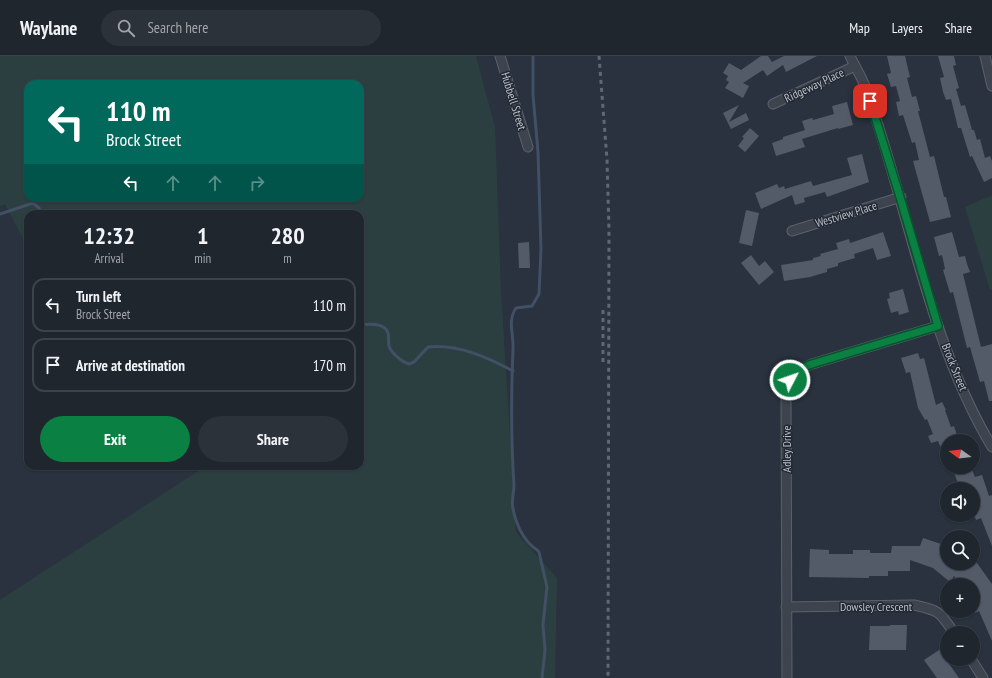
<!DOCTYPE html>
<html lang="en">
<head>
<meta charset="utf-8">
<style>
  body { margin:0; font-family:"PT Sans Narrow",sans-serif; background:#2c323a; color:#f1f3f6; height:100vh; display:flex; flex-direction:column; font-size:15px; white-space:nowrap }
  * { box-sizing:border-box; margin:0 }
  p { font-size:13px; color:#a1a5aa }
  .icon { flex:none; width:22px; height:22px; fill:none; stroke:currentColor; stroke-width:2; stroke-linecap:round; stroke-linejoin:round }
  .map { position:relative; flex:1; overflow:hidden }
  .panel { position:absolute; left:24px; top:154px; width:340px; height:260px; display:flex; flex-direction:column; background:#1f262e; border-radius:12px; box-shadow:0 1px 3px #0004,0 0 0 1px #3c434a }
  .panel>* { flex:none }
  .banner { position:absolute; left:24px; top:24px; width:340px; height:122px; border-radius:12px; box-shadow:0 1px 3px #0004,0 0 0 1px #3c434a; background:#00695c; color:#fff; overflow:hidden }
  .needle { width:26px; rotate:284deg }
  .fabs { position:absolute; left:940px; top:378px; display:grid; gap:8px }
  .fabs a { display:grid; place-items:center; width:40px; height:40px; border-radius:50%; background:#1f262e; box-shadow:0 1px 3px #0004,0 0 0 1px #3c434a; font-size:20px }
  .pin { position:absolute; display:grid; place-items:center; width:34px; height:34px; color:#fff; margin:-17px; border-radius:8px; box-shadow:0 2px 6px #0006 }
  .me { position:absolute; width:44px; margin:-22px; rotate:49deg; stroke-linejoin:round; filter:drop-shadow(0 0 3px #0008) }
  .turn { display:flex; align-items:center; gap:14px; height:84px; padding:0 16px; font-size:18px }
  .turn .icon { width:52px; height:52px; stroke-width:2.5 }
  .turn b { display:block; font-size:28px; line-height:34px }
  .lanes { display:flex; align-items:center; height:38px; padding:0 16px; background:#0003; justify-content:center; gap:20px; direction:ltr }
  .lanes .off { opacity:.35 }
  .eta { display:flex; justify-content:space-evenly; align-items:center; height:68px; text-align:center }
  .eta b { font-size:24px; font-weight:600; line-height:28px }
  .cta { display:flex; gap:8px; margin-top:auto; padding:8px 16px }
  .cta a { flex:1; height:46px; border-radius:24px; background:#0b8043; color:#fff; font-size:16px; font-weight:600; line-height:46px; text-align:center }
  .cta a+a { background:#2c323a; color:#f1f3f6 }
  ul { padding:0; list-style:none }
  li { display:flex; align-items:center; gap:12px; height:54px; margin:0 8px 6px; padding:0 8px; border:2px solid #3c434a; border-radius:12px }
  li div { flex:1 }
  li b { display:block; font-size:15px }
  li em { font-style:normal }
  header { display:flex; align-items:center; gap:24px; box-sizing:border-box; height:56px; padding:0 20px; background:#1f262e; border-bottom:1px solid #3c434a }
  header strong { font-size:19px }
  nav { display:flex; gap:22px; margin-inline-start:auto; font-size:14px }
  .search { width:280px; height:36px; background:#2c323a; display:flex; align-items:center; gap:10px; box-sizing:border-box; padding:0 14px; border-radius:22px; color:#a1a5aa; font-size:15px }
  .map>svg:first-child { display:block }
</style>
</head>
<body>
<header>
<strong>Waylane</strong>
<div class="search"><svg class="icon" aria-label="search" viewBox="0 0 24 24"><circle cx="10" cy="10" r="6"/><path d="M15 15l6 6"/></svg>Search here</div>
<nav><a>Map</a><a>Layers</a><a>Share</a></nav>
</header>
<div class="map">
<svg width="992" height="622" viewBox="0 0 992 622">
  <rect width="100%" height="100%" fill="#29323e"/>
  <g fill="#2c3f40" fill-rule="evenodd">
    <path d="M0,0H476L495,71L501,235L516,476L557,522L555,622H0V544L206,410H360V158H28V192L5,148L0,150ZM28,28H360V142H28Z"/>
    <polygon points="992,139 992,233 990,234 965,151"/>
  </g>
  <g fill="none" stroke-linecap="round" stroke-linejoin="round">
    <g stroke="#415065" stroke-width="3">
      <path d="M533,0V39L538,96L541,193L539,238L532,250L516,252C507,265 514,279 513,293C511,338 511,384 514,429C514,437 511,445 513,453C516,467 522,481 532,490C535,493 537,493 539,496L547,531L543,569L545,594L542,622"/>
      <polyline points="0,158 33,147 39,152 42,158"/>
      <path d="M360,269C368,268 385,266 388,277C389,281 388,286 389,290C391,297 402,306 409,308L414,306L428,291C458,288 487,301 513,315"/>
    </g>
  </g>
  <g fill="#535b68">
    <polygon points="761,0 768,0 772,6 784,0 817,0 786,16 783,9 767,20 763,14 743,27 749,30 743,42 725,32 729,26 726,24 728,20 723,17 729,7 741,14"/>
    <polygon points="887,0 905,0 910,21 907,22 912,41 916,40 920,55 918,55 930,101 934,100 944,141 946,141 951,161 930,166 913,105 919,104 915,86 912,87 903,59 899,60 896,46 900,45 896,30 891,31 887,18 891,17"/>
    <polygon points="938,0 954,0 956,9 953,10 959,32 956,33 961,50 965,49 972,74 974,74 977,84 980,83 985,102 990,100 992,105 992,122 984,126 972,100 970,101 961,72 958,72 951,43 946,44 943,36 940,22 944,21"/>
    <polygon points="847,46 853,69 838,73 838,72 802,83 805,91 776,100 772,87 783,83 783,81 805,74 802,65 812,62 813,64 834,58 832,50"/>
    <polygon points="739,49 729,66 746,57 749,64 731,73 723,57"/>
    <polygon points="750,72 759,80 745,96 738,90 744,82 742,81"/>
    <polygon points="862,98 869,126 827,141 825,136 804,142 805,146 795,149 792,139 761,153 755,137 777,128 779,132 784,130 785,133 811,125 813,130 852,119 847,102"/>
    <polygon points="746,154 759,157 752,190 739,187"/>
    <polygon points="883,176 891,200 877,204 873,192 854,198 855,202 838,207 838,210 827,213 827,216 810,221 784,225 781,209 813,204 813,202 821,200 820,198 838,193 836,187 849,183 850,187"/>
    <polygon points="952,176 959,201 965,200 967,208 970,216 963,218 981,291 992,288 992,345 989,345 984,325 980,326 970,291 967,292 953,236 950,237 943,214 945,213 942,199 939,200 934,181"/>
    <polygon points="529,186 530,212 519,212 518,187"/>
    <polygon points="751,199 759,210 765,205 774,216 759,229 741,207"/>
    <polygon points="903,233 909,256 899,259 898,255 891,257 887,243 890,242 889,237"/>
    <polygon points="918,297 920,303 924,302 936,349 942,346 946,354 945,354 951,371 954,370 957,379 947,383 947,407 938,385 931,387 928,380 933,378 927,363 925,364 918,352 910,316 906,317 901,302"/>
    <polygon points="952,411 971,411 975,421 982,419 989,440 992,439 992,490 981,462 976,464 973,456 973,433 960,433"/>
    <polygon points="923,482 947,490 947,507 977,507 992,528 992,585 979,555 975,557 973,553 973,529 961,529 954,520 950,526 933,512 910,504 910,515 888,515 888,520 869,520 869,522 809,521 810,493 829,494 829,498 853,498 853,494 870,494 870,497 891,497 892,490 920,490"/>
    <polygon points="890,569 907,569 906,594 869,594 870,570 890,570"/>
    <polygon points="942,592 947,600 947,603 949,603 947,605 959,622 937,622 924,604"/>
  </g>
  <g fill="none" stroke-linecap="round" stroke-linejoin="round">
    <defs>
      <g id="street">
        <polyline points="500,0 528,91"/>
        <path d="M850,0C855,11 862,21 866,33C908,150 928,284 992,391"/>
        <polyline points="985,0 992,30"/>
        <polyline points="773,48 855,10"/>
        <polyline points="792,175 901,141"/>
        <path d="M786,551L914,549C939,554 940,556 954,577"/>
        <polyline points="971,603 983,622"/>
        <path d="M787,622L786,338C792,318 793,316 812,308L938,270"/>
      </g>
    </defs>
    <use href="#street" stroke="#5b626c" stroke-width="11"/>
    <use href="#street" stroke="#3d444e" stroke-width="9"/>
    <g stroke="#5f6874" stroke-width="3" stroke-dasharray="4 4" stroke-linecap="butt">
      <polyline points="599,0 607,104 609,174 608,622"/>
      <polyline points="603,306 603,252"/>
    </g>
  </g>
  <g fill="none" stroke-linecap="round" stroke-linejoin="round">
    <defs>
      <polyline id="route" points="790,324 797,314 812,308 938,270 900,141 870,45"/>
    </defs>
    <use href="#route" stroke="#07532c" stroke-width="10"/>
    <use href="#route" stroke="#0b8043" stroke-width="7"/>
  </g>
  <g text-anchor="middle" dominant-baseline="central" stroke-width="3" stroke-linejoin="round" paint-order="stroke">
    <g font-size="12" fill="#b9bfc9" stroke="#222933">
      <text transform="translate(814 29) rotate(-25)">Ridgeway Place</text>
      <text transform="translate(514 45) rotate(73)">Hubbell Street</text>
      <text transform="translate(846 158) rotate(-17)">Westview Place</text>
      <text transform="translate(955 311) rotate(68)">Brock Street</text>
      <text transform="translate(786 393) rotate(-90)">Adley Drive</text>
      <text x="876" y="550">Dowsley Crescent</text>
    </g>
  </g>
</svg>
<div class="fabs">
<a><svg class="needle" viewBox="-14 -14 28 28"><path d="M0-13l5 13h-10z" fill="#e53935"/><path d="M0 13l5-13h-10z" fill="#a1a5aa"/></svg></a>
<a><svg class="icon" aria-label="sound" viewBox="0 0 24 24"><path d="M4 9h4l5-4v14l-5-4H4zM17 9q2 3 0 6"/></svg></a>
<a><svg class="icon" aria-label="search" viewBox="0 0 24 24"><circle cx="10" cy="10" r="6"/><path d="M15 15l6 6"/></svg></a>
<a>+</a>
<a>−</a>
</div>
<div class="pin" style="left:870px;top:45px;background:#d93025"><svg class="icon" aria-label="arrive" viewBox="0 0 24 24"><path d="M6 21V4h12l-3 4 3 4H6"/></svg></div>
<svg class="me" style="left:790px;top:324px" viewBox="-20 -20 40 40"><circle r="17" fill="#0b8043" stroke="#fff" stroke-width="3"/><path d="M0-11L8 9 0 5-8 9z" fill="#fff"/></svg>
<div class="banner">
<div class="turn"><svg class="icon" aria-label="left" viewBox="0 0 24 24"><path d="M17 20v-9H6M10 6l-5 5 5 5"/></svg><div><b>110 m</b>Brock Street</div></div>
<div class="lanes"><svg class="icon" aria-label="left" viewBox="0 0 24 24"><path d="M17 20v-9H6M10 6l-5 5 5 5"/></svg><svg class="icon off" aria-label="ahead" viewBox="0 0 24 24"><path d="M12 20V5M6 11l6-6 6 6"/></svg><svg class="icon off" aria-label="ahead" viewBox="0 0 24 24"><path d="M12 20V5M6 11l6-6 6 6"/></svg><svg class="icon off" aria-label="right" viewBox="0 0 24 24"><path d="M7 20v-9h11M14 6l5 5-5 5"/></svg></div>
</div>
<section class="panel">
<div class="eta">
<div><b>12:32</b><p>Arrival</p></div>
<div><b>1</b><p>min</p></div>
<div><b>280</b><p>m</p></div>
</div>
<ul>
<li><svg class="icon" aria-label="left" viewBox="0 0 24 24"><path d="M17 20v-9H6M10 6l-5 5 5 5"/></svg><div><b>Turn left</b><p>Brock Street</p></div><em>110 m</em></li>
<li><svg class="icon" aria-label="arrive" viewBox="0 0 24 24"><path d="M6 21V4h12l-3 4 3 4H6"/></svg><div><b>Arrive at destination</b></div><em>170 m</em></li>
</ul>
<div class="cta"><a>Exit</a><a>Share</a></div>
</section>
</div>
</body>
</html>
